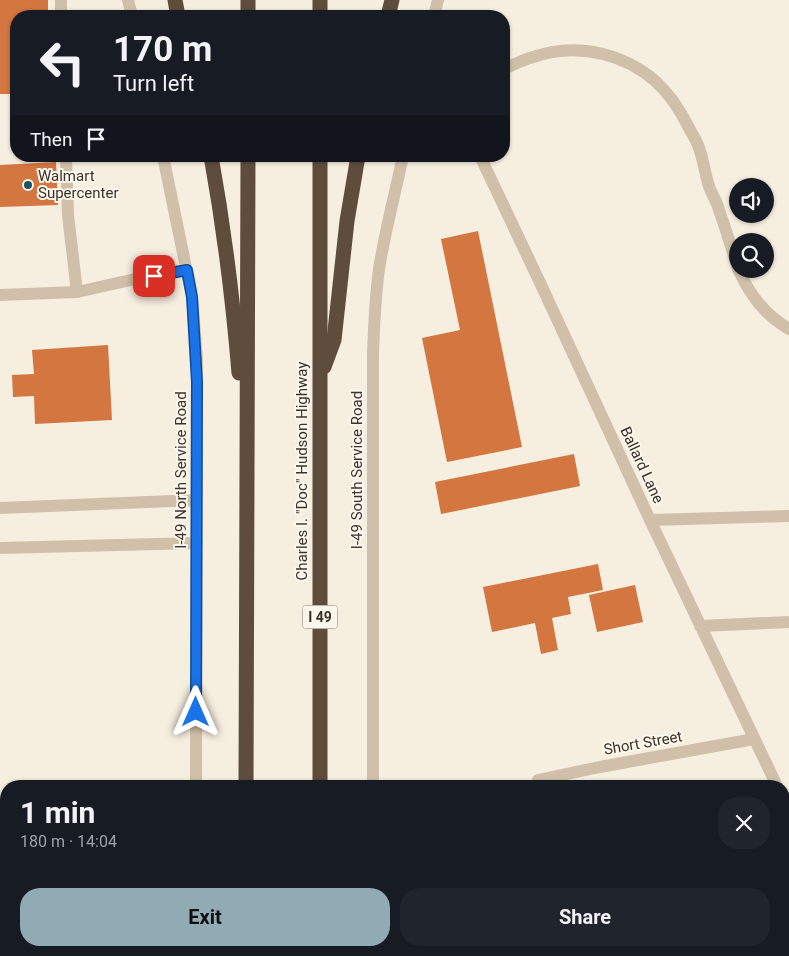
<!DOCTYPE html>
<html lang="en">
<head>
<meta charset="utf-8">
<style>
  body { margin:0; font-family:Roboto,sans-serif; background:#20242c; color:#f1f3f6; height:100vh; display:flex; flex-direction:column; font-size:19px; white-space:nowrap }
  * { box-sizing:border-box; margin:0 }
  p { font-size:16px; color:#9ea1a6 }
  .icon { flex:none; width:28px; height:28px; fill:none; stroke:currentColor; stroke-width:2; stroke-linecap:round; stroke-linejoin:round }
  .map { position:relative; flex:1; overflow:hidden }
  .panel { position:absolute; left:0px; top:780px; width:790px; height:176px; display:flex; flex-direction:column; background:#171b24; border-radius:20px 20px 0 0; box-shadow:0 1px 4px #0004 }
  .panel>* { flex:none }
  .guide { position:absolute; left:10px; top:10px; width:500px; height:152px; border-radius:20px; box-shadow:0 1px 4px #0004; background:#171b24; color:#f1f3f6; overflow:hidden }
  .fabs { position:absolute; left:729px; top:178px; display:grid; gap:10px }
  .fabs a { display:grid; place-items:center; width:45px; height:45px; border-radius:50%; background:#171b24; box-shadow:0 1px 4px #0004; font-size:25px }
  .pin { position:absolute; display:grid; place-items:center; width:42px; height:42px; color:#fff; margin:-21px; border-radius:10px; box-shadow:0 2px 8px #0006 }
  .me { position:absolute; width:55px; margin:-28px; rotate:0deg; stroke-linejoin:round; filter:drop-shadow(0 0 4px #0008) }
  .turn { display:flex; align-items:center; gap:18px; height:105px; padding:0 20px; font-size:22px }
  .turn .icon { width:65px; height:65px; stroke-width:2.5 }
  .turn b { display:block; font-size:35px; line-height:42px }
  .then { display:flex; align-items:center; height:48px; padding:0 20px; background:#0003; gap:10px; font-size:19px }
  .round { display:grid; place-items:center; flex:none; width:52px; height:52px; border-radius:20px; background:#20242c }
  .summary { display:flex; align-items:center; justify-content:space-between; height:85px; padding:0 20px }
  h1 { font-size:30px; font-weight:700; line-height:38px }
  .cta { display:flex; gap:10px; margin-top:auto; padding:10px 20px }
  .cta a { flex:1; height:58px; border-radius:20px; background:#90abb4; color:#111; font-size:20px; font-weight:700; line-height:58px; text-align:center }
  .cta a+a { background:#20242c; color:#f1f3f6 }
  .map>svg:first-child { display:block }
</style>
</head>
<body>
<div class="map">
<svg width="789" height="956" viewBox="0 0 789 956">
  <rect width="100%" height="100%" fill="#f6eedf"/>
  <g fill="#d3763f">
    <polygon points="0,0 48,0 48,16 16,16 16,94 0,94"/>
    <polygon points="56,162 58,205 0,207 0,165"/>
    <polygon points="478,231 522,447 447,462 422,338 460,330 441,239"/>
    <polygon points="108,345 112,420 35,424 34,396 13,397 12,375 34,374 32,350"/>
    <polygon points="574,454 580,486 441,514 435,482"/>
    <polygon points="598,564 603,590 568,597 571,614 552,618 558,650 541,654 535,623 492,632 483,587"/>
    <polygon points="635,585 643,622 597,632 589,595"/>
  </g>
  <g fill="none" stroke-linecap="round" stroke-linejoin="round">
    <g stroke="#d0c0a9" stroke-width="12">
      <polyline points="61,0 61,16"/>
      <polyline points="128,0 132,16"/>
      <polyline points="434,16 438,0"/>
      <path d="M504,69C536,53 567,45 603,54C645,65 670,89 689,128C692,134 697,141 699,148C704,161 705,176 710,189C713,196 717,202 719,210C726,229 731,248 738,268"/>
      <polyline points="66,156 68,215 77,292"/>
      <polyline points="163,156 192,297 197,360 196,786"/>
      <polyline points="480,156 543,289 650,520 777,786"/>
      <path d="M738,269C750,295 764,314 789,329"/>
      <polyline points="0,295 77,292 153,275 187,270"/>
      <polyline points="0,508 197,500"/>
      <polyline points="650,520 789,516"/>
      <polyline points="0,548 197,543"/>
      <polyline points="700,626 789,622"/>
      <polyline points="538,780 600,767 754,739"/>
      <path d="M373,786V354C374,326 375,298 379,269C385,231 395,194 403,156"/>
      <polyline points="784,802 789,815"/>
      <polyline points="784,925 789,924"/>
      <polyline points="373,950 373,956"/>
      <polyline points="196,956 196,950"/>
      <polyline points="631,956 660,950"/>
    </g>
    <g stroke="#5e4d3f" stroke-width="15">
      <polyline points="175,0 178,16"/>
      <polyline points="248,0 248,16"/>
      <polyline points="320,0 320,16"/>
      <polyline points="388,16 392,0"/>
      <path d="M211,156C224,228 233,300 239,373"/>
      <polyline points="324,367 334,340 347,221 358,156"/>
      <polyline points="246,786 248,156"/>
      <polyline points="320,786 320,156"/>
      <polyline points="320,950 320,956"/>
      <polyline points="246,956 246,950"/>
    </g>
  </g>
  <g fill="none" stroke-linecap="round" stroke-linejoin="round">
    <defs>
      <polyline id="route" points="154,276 187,270 192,297 197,382 196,712"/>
    </defs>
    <use href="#route" stroke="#114b97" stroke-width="12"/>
    <use href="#route" stroke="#1a73e8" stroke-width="9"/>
  </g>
  <circle fill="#195463" stroke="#fcf7ec" stroke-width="2" cx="28" cy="185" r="5"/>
  <g text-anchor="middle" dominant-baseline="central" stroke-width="4" stroke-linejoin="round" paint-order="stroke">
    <rect fill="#fcf7ec" stroke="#766d64" stroke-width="1" x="302.5" y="605.5" width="35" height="23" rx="4"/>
    <g font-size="14" font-weight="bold" fill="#3c3229">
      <text x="320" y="617">I 49</text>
    </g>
    <g font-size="15" fill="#3c3229" stroke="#fcf7ec" text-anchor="start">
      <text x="38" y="176">Walmart<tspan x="38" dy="17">Supercenter</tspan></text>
    </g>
    <g font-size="15" fill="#3c3229" stroke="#fcf7ec">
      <text transform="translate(642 465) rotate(65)">Ballard Lane</text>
      <text transform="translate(181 470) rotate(-90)">I-49 North Service Road</text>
      <text transform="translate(357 470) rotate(-90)">I-49 South Service Road</text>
      <text transform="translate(302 471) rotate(-90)">Charles I. "Doc" Hudson Highway</text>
      <text transform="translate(643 743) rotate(-10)">Short Street</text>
    </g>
  </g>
</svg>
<div class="fabs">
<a><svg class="icon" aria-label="sound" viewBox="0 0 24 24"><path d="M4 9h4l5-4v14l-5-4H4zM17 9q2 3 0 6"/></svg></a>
<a><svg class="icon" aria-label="search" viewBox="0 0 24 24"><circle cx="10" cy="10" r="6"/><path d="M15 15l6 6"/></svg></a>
</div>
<div class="pin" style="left:154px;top:276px;background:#d93025"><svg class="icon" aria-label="arrive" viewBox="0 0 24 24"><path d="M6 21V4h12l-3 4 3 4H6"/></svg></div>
<svg class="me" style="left:196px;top:712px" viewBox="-20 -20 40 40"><path d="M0-17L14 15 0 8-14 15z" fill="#1a73e8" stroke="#fff" stroke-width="4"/></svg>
<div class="guide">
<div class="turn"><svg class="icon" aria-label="left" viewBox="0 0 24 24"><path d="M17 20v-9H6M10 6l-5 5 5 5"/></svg><div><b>170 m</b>Turn left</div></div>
<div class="then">Then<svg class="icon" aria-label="arrive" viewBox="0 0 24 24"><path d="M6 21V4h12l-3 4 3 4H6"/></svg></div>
</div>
<section class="panel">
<div class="summary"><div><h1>1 min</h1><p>180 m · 14:04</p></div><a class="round"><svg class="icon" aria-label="close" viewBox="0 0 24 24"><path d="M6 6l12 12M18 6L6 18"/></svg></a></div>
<div class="cta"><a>Exit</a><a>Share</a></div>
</section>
</div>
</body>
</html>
